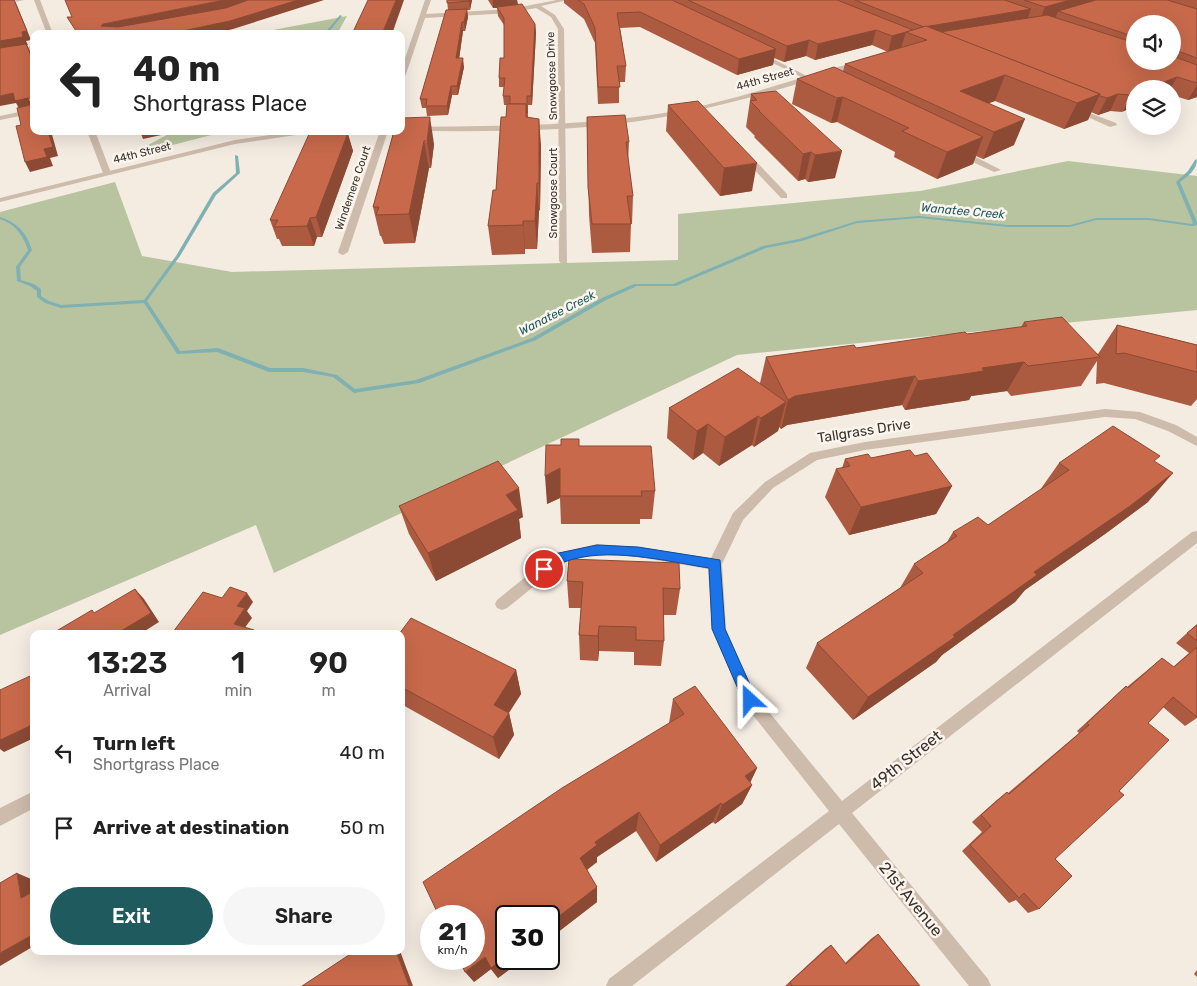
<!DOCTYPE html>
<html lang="en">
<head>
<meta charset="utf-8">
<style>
  body { margin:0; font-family:Rubik,sans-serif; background:#f6f6f6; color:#222; height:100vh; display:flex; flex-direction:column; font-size:19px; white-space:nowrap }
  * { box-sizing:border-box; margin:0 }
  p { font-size:16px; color:#767676 }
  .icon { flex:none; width:28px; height:28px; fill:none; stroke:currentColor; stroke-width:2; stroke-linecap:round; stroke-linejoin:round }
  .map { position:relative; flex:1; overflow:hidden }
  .sheet { position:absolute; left:30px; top:630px; width:375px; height:325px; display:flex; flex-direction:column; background:#fff; border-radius:10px; box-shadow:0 5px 20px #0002 }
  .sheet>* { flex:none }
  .top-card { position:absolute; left:30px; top:30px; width:375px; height:105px; border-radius:10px; box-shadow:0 5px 20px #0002; background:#fff; color:#222; overflow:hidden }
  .tools { position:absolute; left:1126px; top:15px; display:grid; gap:10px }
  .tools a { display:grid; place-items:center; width:55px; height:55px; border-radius:50%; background:#fff; box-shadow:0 5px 20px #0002; font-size:25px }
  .speed { position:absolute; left:420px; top:905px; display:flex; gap:10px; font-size:25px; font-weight:700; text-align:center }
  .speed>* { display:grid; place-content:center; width:65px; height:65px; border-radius:50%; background:#fff; box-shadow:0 5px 20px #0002; line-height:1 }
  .speed small { font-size:12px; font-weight:400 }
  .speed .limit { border:2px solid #111; border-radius:8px; background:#fff; color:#111 }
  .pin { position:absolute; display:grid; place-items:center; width:42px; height:42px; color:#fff; margin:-21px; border:2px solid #fff; border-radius:50%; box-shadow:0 1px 5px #0007 }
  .me { position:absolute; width:55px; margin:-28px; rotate:336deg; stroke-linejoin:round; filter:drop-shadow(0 0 4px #0008) }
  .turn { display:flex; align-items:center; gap:18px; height:105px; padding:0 20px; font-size:22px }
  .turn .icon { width:65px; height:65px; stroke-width:2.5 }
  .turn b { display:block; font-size:35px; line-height:42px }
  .eta { display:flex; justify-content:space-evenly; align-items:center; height:85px; text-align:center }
  .eta b { font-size:30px; font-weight:600; line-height:35px }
  .button { display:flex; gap:10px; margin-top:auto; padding:10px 20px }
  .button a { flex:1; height:58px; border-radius:30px; background:#1f5a5e; color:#fff; font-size:20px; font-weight:600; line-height:58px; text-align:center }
  .button a+a { background:#f6f6f6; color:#222 }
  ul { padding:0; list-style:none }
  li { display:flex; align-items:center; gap:15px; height:75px; padding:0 20px }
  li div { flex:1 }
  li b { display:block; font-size:19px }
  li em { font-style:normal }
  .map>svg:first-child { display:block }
</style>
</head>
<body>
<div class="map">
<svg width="1197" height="986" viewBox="0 0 1197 986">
  <rect width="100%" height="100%" fill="#f4ebe1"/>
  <g fill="#b8c4a0">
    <polygon points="347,16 337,34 272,34 273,30"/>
    <polygon points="174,131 227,131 126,157"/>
    <polygon points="1068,161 1197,176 1197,310 737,355 274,573 256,525 0,635 0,212 115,182 142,256 232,272 678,260 678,214 920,191"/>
  </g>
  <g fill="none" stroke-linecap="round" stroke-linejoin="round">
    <g fill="#7fb0b2" fill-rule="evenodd">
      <polygon points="340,15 342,16 327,34 324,34"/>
      <path d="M235,155L238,156L240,173L216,195L180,256L147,301L180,351L218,348L270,368H303L337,375L355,389L416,380L532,338L602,298L634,284H673L763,246L799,239L857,221L919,216L1008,225H1070L1096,218H1149L1192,224L1193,223L1176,182L1188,171L1195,160L1197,159C1197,170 1188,176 1180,182L1197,222V225L1192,226L1149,220H1096L1070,227H1008L919,218L857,223L802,241L766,248L676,286H637L606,300L536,340L419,383L354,393L333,377L303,372H269L217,352L177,354L144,303L61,308L45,303L37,297V291L30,286L17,281L16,267L28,250C23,235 15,224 0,219V217C17,222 27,233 32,250L20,267L21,280L34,284L41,289V296L49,301L61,305L144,300L176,256L213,193L236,173Z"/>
    </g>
    <g fill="#cdbbac" fill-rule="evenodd">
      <polygon points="9,0 24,0 0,5 0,1"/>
      <polygon points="34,0 40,0 53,34 47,34"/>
      <polygon points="425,0 431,0 426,14 510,9 557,0 568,0 541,6 555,15 564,29 567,263 561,263 559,261 558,29 551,17 536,8 510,13 425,18 404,80 401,82 401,70"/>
      <polygon points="34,46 34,50 0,56 0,52"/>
      <polygon points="759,52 821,83 822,84 817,85 757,55 756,54"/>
      <polygon points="1074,107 1116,123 1117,125 1110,127 1072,110 1070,109"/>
      <polygon points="34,109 34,113 0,120 0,116"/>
      <polygon points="87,131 95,131 111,173 110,175 103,173"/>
      <polygon points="380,131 388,131 348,252 343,255 340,254 338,252"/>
      <polygon points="958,151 964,151 1001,170 994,172 958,155"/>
      <polygon points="743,154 749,154 787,194 787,198 781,198 743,158"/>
      <polygon points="1105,409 1140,412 1176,425 1197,437 1197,446 1168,431 1135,419 1105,417 865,450 817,460 773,488 743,520 722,564 726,629 755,695 842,801 1192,532 1197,531 1197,543 852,813 988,979 991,986 969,986 839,824 632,986 606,986 609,979 829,811 745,705 712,629 708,569 638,557 597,554 563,563 507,608 502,610 497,608 495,604 497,600 554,554 597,544 638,547 711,558 733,513 765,482 810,453 865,442"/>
      <polygon points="34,791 34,808 0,826 0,808"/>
    </g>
    <g fill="#cdbbac" fill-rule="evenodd">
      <path d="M860,61L863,63L862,64C789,87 715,110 639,121C561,133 480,131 401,131V127C491,126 581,127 670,112C735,101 796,78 860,61Z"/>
      <polygon points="298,131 323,131 235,144 0,202 0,198 235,140"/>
    </g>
  </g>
  <g fill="#ac5a40" fill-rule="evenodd">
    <polygon points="447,0 472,0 470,10 467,10 468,17 465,31 463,31 459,58 464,67 458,95 452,95 448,115 427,116 426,108 422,108 420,99 448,10"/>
    <polygon points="488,0 518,0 517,0 518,5 535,24 536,33 532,105 528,105 528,117 541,145 540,210 539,211 537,249 525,249 525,254 492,255 488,226 496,190 506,117 507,105 504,105 503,96 504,87 499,87 499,78 504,58 504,25 498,16 497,8 493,8"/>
    <path d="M564,0H1197V97L1188,100L1172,95V89H1135L1122,112L1110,111L1098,115L1091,112L1088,120L1064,129L995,101L989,103L1014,145L983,159L976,156L973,164L937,179L894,157L895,152L837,122L831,123L792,104L797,79L843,71L845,64L888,52L872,45L815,60L806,56L784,62L774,58L773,65L737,75L640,27L620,28L626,66L625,82H619V103L598,104L595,43L584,19L564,3ZM1135,24H1172V61H1135Z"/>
    <polygon points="776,91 835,178 808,182 805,179 798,181 754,137 755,136 746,127 751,94"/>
    <polygon points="668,105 752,191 720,196 666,131"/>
    <polygon points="587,117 629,142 628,161 633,196 632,224 631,224 630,252 592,253 589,215"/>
    <polygon points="317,131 347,131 353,151 322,237 317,237 314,246 282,246 279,239 277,239 270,220"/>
    <polygon points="394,131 434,144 431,168 429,168 415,243 384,244 381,236 380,236 373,207"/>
    <polygon points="1024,322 1098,354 1117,325 1197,345 1197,399 1191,406 1104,383 1096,384 1097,361 1081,386 1011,396 1007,391 971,396 969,400 905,410 902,405 787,425 781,429 779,427 778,431 754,447 752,445 719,466 703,453 693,460 667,438 669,408 760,383 766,357 856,348 1021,327"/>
    <polygon points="580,446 655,491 652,519 640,519 640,524 561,524 560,498 547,504"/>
    <polygon points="871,458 952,486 936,514 849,535 825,497 836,469 842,468 845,459"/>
    <polygon points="1155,462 1148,502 1105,534 1025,590 1015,602 942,655 936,662 853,720 806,668 817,643 900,588 914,564 947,542 953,532 988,525 1040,490 1059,463"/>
    <polygon points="399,506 523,517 519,519 521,538 436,581 409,534"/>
    <polygon points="569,559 680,589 676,615 663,615 664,641 661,666 634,665 634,652 599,651 598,661 580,660 579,635 581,608 569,608 567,581"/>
    <polygon points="1197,624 1197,718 1185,726 1163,707 1148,723 1119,791 1055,859 1039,909 1028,913 1016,900 1009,903 962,851 982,832 972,822 998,799 1007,792 1008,793 1079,733 1077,731 1116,695 1126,686 1127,687 1162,658 1173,667 1189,653 1176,643"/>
    <polygon points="401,634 516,670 521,694 509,713 514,735 499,759 401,704"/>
    <polygon points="673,699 757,768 750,783 752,785 742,804 715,824 713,822 656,862 636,831 597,857 597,862 587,870 597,902 549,939 549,916 506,959 523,959 498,978 491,969 474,982 669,723"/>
    <polygon points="878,934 920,986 785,986 825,949 831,945 845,963 872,938"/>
    <polygon points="1197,970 1197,977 1194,974"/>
  </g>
  <g fill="#8c4a34">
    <polygon points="14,0 16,3 31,40 26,41 28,45 27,45 34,60 34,62 0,50 0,41 22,32"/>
    <polygon points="224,0 254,0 227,8 107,32 101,26 103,24"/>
    <polygon points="298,0 324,0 233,29 212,34 173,34 173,33"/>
    <polygon points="396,0 404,0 392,34 382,34"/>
    <polygon points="469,0 472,0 470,10 469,1"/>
    <polygon points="493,0 518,0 517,0 518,6 493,8"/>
    <polygon points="1070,0 1115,0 1058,11 1056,17 1039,22 1045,7"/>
    <polygon points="467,9 468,17 465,31 464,22"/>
    <polygon points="1031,9 1026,24 938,32 925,27"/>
    <polygon points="462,22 463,31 458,67 456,58"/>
    <polygon points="535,24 536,33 532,105 531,96"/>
    <polygon points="876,30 872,45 815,60 818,44"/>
    <polygon points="906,32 901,48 888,52 892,36"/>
    <polygon points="809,40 806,56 784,62 787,46"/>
    <polygon points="776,49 773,65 737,75 739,59"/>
    <polygon points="463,58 464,67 458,95 457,86"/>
    <polygon points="1005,75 995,101 956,115 960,91"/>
    <polygon points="1177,77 1170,89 1146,89"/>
    <polygon points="1197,85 1197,97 1188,100"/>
    <polygon points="451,86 452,95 448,115 447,106"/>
    <polygon points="13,93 28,98 34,107 20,110 16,103 0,106 0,96"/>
    <polygon points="1135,93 1135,106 1122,112 1131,95"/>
    <polygon points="1100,94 1088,120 1064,129 1077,103"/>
    <polygon points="1118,94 1110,111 1098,115 1107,98"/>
    <polygon points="843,97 837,122 831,123 837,98"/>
    <polygon points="430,117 434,144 431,168 427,141"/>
    <polygon points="539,119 541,145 540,210 539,183"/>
    <polygon points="1025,119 1014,145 983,159 994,132"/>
    <polygon points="48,131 51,131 58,156 50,158 53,166 30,172 25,162 44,149"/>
    <polygon points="128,131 139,131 140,132 130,134"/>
    <polygon points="140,131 165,131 166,134 143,139"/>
    <polygon points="338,131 347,131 353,151 322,237 316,217"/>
    <polygon points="983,137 973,164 937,179 947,152"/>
    <polygon points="424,141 429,168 415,243 409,214"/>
    <polygon points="842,151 835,178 808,182 815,155"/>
    <polygon points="811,152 805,179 798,181 803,154"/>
    <polygon points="757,163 752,191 720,196 724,168"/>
    <polygon points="537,183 539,211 537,249 535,221"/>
    <polygon points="310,218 317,237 314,246 307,226"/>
    <polygon points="523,221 525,249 525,254 523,225"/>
    <polygon points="1024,362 1007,391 971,396 969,400 905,410 918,381 982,368"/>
    <polygon points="915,376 902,405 787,425 781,429 788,400 795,396"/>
    <polygon points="786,402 778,431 754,447 761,418"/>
    <polygon points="758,416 752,445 719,466 725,437"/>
    <polygon points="708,424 703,453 693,460 697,431"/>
    <polygon points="560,468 560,498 547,504 545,476"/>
    <polygon points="1173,473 1148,502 1105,534 1025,590 1015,602 942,655 936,662 853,720 868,697 953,635 1034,572"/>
    <polygon points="952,486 936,514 849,535 861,507"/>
    <polygon points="519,488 523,517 519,519 521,538 436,581 428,553 506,495"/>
    <polygon points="135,589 144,599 159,622 140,634 116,634"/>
    <polygon points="247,593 253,602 247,611 252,618 241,633 234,624 237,606"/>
    <polygon points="599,626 599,651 598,661 598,636"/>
    <polygon points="254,630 257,634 251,634"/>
    <polygon points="516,670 521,694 499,727 494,705"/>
    <polygon points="30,676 34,679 34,699"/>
    <polygon points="509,713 514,735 499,759 493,737"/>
    <polygon points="34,724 34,738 4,752 0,749 0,740"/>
    <polygon points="757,768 748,787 752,785 742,804 715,824 722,805 745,776"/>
    <polygon points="721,803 713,822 656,862 660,845"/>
    <polygon points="639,812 636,831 597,857 597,862 581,874 580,858 595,842"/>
    <polygon points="17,873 31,879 34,897 21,898"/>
    <polygon points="597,887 597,902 549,939 549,924"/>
    <polygon points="34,934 34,946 0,966 0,953"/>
    <polygon points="396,951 400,951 413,986 409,986"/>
    <polygon points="485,957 506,957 506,959 523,959 498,978 491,969 474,982 465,972"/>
  </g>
  <g fill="#c8694b" stroke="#8c4a34">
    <polygon points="0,0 14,0 27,31 22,32 23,37 0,41"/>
    <polygon points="65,0 224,0 103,24 101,26 118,27 226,8 248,0 298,0 230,21 173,33 179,34 78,34 67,17 72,17"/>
    <polygon points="368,0 396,0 382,34 352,34"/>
    <polygon points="447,0 469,0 469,1 447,3"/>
    <polygon points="578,0 672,0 776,49 739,59 640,12 617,13 626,66 617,66 620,87 598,87 595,28 584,4"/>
    <polygon points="688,0 837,0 913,30 892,36 876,30 818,44 809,40 787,46"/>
    <polygon points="855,0 1004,0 1031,9 924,27"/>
    <polygon points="1024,0 1070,0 1045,7"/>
    <polygon points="1096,0 1167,0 1197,9 1197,58 1172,49 1172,24 1135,24 1135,37 1058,11"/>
    <polygon points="522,4 535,24 531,96 527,96 527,113 526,104 510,104 510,96 503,96 505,78 499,78 500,58 504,58 504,18 497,7"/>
    <polygon points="467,9 464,22 462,22 456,58 463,58 457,86 451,86 447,106 426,106 427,99 420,99 446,10"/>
    <polygon points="1047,15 1135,43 1135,61 1172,61 1172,56 1197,65 1197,83 1177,77 1146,89 1135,89 1135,93 1131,95 1118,94 1107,98 1100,96 1100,94 940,32"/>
    <polygon points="926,26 1100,94 1077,103 1005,75 960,91 1025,119 994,132 845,64 927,40 906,32"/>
    <polygon points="26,44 34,62 34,131 48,131 53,147 44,149 47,157 25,162 16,126 21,125 17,108 30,105 31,100 28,98 15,101 13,93 0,96 0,48"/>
    <polygon points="834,67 983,137 947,152 902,131 909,128 843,97 837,98 797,79"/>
    <polygon points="776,91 842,151 815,155 811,152 803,154 759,111 760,111 750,101 757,100 751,94"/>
    <polygon points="698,101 757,163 724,168 668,105"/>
    <polygon points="507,104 526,104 526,117 539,119 539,183 537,183 535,221 523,221 523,225 488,226 493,190 496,190 501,117 506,117"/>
    <polygon points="625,115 629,142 626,142 633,196 627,196 631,224 592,224 588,187 587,117"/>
    <polygon points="430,117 427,141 424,141 409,214 376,215 379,207 373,207 394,131 401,131 402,118"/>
    <polygon points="317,131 345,131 344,133 348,133 316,217 310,218 307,226 274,227 278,220 270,220 310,132 316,132"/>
    <polygon points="1062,317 1100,357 1028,366 1024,362 982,368 984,371 918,381 915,376 795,396 788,400 766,357 854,345 856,348 965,332 967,334 1027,326 1024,322"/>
    <polygon points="1117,325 1197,345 1197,372 1124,353 1116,354"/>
    <polygon points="738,368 786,402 761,418 758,416 725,437 708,424 697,431 669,408"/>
    <polygon points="1113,426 1160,456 1154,461 1173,473 1130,506 1034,572 1037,575 953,635 955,637 868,697 817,643 923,573 914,564 957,536 953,532 978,517 988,525 1069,470 1059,463"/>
    <polygon points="561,439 579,439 579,446 651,446 655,491 641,491 642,496 560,496 560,468 545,476 546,445 561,445"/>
    <polygon points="910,450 915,456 927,453 952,486 861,507 836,469 850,466 845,459 868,454 871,458"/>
    <polygon points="498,461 519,488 506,495 518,510 428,553 399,506"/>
    <polygon points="569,559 679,563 680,589 663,588 664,641 636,640 636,627 599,626 598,636 579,635 583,582 567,581"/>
    <polygon points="230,587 247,593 237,606 245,608 234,624 254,630 251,634 179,634 173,632 203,592 222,598"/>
    <polygon points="135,589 151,613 116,634 54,634 53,633 92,610 94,613"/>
    <polygon points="411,618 516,670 494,705 509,713 493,737 401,687 401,634 399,634"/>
    <polygon points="1197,625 1197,641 1187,633"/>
    <polygon points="1197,647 1197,717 1173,697 1148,723 1169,740 1119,791 1124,795 1055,859 1072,876 1039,909 1024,893 1019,898 970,845 991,826 981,815 1007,792 1009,794 1089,725 1087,723 1126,686 1128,688 1162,658 1174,667"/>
    <polygon points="30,676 34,699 34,724 0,740 0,690"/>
    <polygon points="695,686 757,768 745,776 752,785 722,805 721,803 660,845 639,812 595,842 597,845 580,858 597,887 549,924 549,916 506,916 506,957 491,968 485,957 465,972 459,959 474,959 474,916 439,916 423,882 562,788 684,714 673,699"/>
    <polygon points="17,873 21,898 34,891 34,934 0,953 0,883"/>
    <polygon points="878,934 920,986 792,986 790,982 831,945 846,964"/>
    <polygon points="355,951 396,951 409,986 302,986"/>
  </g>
  <path fill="#1a73e8" stroke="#114b97" d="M597,545L638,547L720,560L725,629L757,700L755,705L750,707L745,705L712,629L709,568C665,561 607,546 564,562C556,564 552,572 544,574L540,573L538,569L554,554Z"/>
  <g text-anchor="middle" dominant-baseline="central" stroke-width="5" stroke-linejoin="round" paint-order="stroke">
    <g font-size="11" fill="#3b302b" stroke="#fbf5ee">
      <text transform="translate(552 76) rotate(-92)">Snowgoose Drive</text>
      <text transform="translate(765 79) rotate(-16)">44th Street</text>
      <text transform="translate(142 153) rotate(-14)">44th Street</text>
      <text transform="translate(353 188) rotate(-71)">Windemere Court</text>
      <text transform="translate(553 193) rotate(-90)">Snowgoose Court</text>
    </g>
    <g font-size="12" font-style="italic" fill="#1f5a5e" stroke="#fbf5ee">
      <text transform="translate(963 211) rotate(5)">Wanatee Creek</text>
      <text transform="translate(557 313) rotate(-27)">Wanatee Creek</text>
    </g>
    <g font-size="14" fill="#3b302b" stroke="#fbf5ee">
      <text transform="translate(864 431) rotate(-9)">Tallgrass Drive</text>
    </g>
    <g font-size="16" fill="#3b302b" stroke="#fbf5ee">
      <text transform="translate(906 760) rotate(-38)">49th Street</text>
      <text transform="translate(911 899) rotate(51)">21st Avenue</text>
    </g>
  </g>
</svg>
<div class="tools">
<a><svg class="icon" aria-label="sound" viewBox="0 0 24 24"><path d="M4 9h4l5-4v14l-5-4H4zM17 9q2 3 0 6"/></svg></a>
<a><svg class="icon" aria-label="layers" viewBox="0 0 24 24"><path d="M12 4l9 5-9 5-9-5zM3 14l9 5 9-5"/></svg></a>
</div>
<div class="speed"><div>21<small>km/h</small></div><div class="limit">30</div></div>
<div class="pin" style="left:544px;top:569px;background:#d93025"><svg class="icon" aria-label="arrive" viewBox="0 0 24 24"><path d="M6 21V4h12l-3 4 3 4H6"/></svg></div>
<svg class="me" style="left:750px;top:700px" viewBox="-20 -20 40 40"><path d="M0-17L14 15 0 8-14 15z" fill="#1a73e8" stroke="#fff" stroke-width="4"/></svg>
<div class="top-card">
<div class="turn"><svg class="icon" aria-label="left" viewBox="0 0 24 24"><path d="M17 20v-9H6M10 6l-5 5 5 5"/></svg><div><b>40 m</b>Shortgrass Place</div></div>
</div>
<section class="sheet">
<div class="eta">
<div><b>13:23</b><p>Arrival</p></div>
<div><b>1</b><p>min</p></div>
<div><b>90</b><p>m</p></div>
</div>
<ul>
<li><svg class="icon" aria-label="left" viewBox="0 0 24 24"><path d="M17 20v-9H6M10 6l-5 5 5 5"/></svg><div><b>Turn left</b><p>Shortgrass Place</p></div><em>40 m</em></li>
<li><svg class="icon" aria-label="arrive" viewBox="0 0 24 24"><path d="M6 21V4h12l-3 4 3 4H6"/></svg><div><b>Arrive at destination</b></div><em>50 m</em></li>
</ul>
<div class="button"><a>Exit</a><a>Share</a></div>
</section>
</div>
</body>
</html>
